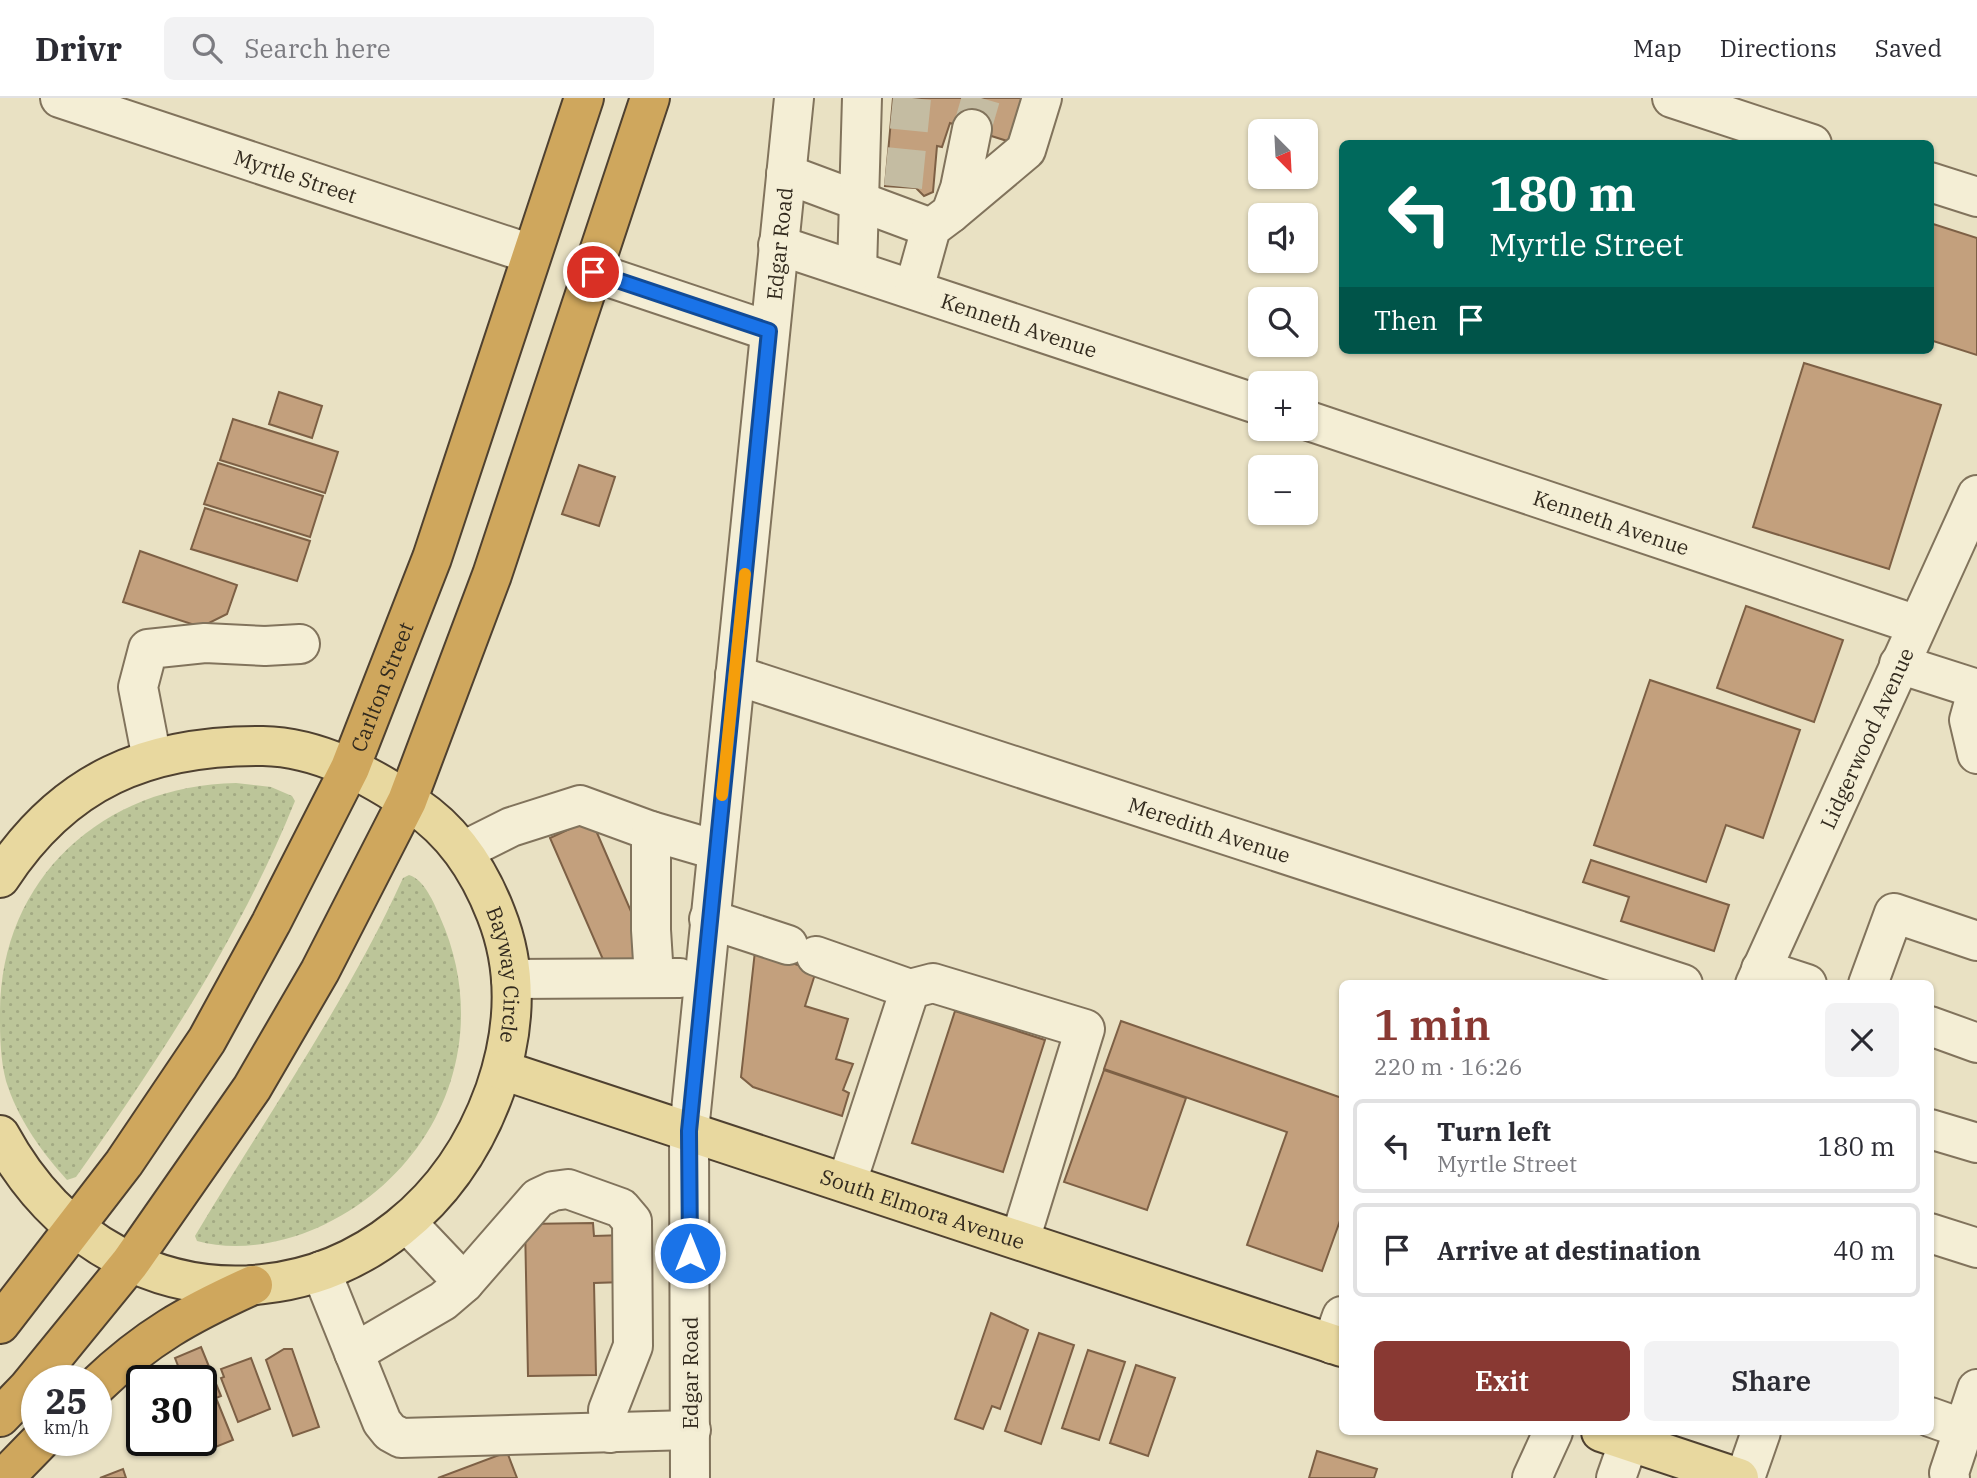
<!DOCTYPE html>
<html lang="en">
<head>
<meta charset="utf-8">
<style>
  body { margin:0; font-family:"IBM Plex Serif",serif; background:#f2f2f3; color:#2b2b33; height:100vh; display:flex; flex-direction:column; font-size:26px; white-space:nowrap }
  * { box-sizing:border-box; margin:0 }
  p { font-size:23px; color:#7c7c81 }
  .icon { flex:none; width:38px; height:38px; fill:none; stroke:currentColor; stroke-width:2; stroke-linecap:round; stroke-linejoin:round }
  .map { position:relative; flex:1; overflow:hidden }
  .drawer { position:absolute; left:1339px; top:882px; width:595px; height:455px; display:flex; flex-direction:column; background:#fff; border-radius:10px; box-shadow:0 2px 5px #0004 }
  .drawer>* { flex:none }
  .top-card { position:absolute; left:1339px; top:42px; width:595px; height:214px; border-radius:10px; box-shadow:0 2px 5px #0004; background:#00695c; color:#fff; overflow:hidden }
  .needle { width:46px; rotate:156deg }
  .buttons { position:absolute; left:1248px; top:21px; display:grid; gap:14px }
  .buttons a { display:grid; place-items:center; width:70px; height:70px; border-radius:10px; background:#fff; box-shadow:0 2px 5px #0004; font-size:35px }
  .speed { position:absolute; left:21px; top:1267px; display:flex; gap:14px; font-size:35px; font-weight:700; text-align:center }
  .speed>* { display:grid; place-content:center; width:91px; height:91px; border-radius:50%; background:#fff; box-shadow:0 2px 5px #0004; line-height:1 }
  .speed small { font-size:18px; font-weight:400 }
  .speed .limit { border:4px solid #111; border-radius:10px; background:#fff; color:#111 }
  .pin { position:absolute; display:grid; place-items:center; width:60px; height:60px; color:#fff; margin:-30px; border:4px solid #fff; border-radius:50%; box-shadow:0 2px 7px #0007 }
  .me { position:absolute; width:77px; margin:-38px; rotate:0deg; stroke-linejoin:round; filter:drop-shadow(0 0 5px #0008) }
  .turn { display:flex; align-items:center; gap:24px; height:147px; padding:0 35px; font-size:32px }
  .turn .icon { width:91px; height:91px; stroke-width:2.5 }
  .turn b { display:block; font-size:49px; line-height:60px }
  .then { display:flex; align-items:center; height:66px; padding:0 35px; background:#0003; gap:14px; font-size:26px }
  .round { display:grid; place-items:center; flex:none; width:74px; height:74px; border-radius:10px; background:#f2f2f3 }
  .summary { display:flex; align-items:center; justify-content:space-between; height:119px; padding:0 35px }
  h1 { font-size:42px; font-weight:600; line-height:52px; color:#893933 }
  .action { display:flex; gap:14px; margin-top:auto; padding:14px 35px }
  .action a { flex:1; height:80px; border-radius:10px; background:#893933; color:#fff; font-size:28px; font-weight:600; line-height:80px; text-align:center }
  .action a+a { background:#f2f2f3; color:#2b2b33 }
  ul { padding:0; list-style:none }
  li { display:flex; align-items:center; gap:21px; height:94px; margin:0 14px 10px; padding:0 21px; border:4px solid #e1e1e2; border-radius:10px }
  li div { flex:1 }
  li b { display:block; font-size:26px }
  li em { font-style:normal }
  header { display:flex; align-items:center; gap:42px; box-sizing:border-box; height:98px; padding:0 35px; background:#fff; border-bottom:2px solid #e1e1e2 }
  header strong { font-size:33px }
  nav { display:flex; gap:38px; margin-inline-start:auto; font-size:24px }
  .search { width:490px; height:63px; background:#f2f2f3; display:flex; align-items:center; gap:18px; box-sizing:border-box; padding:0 24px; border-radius:10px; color:#7c7c81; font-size:26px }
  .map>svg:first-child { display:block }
</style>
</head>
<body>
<header>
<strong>Drivr</strong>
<div class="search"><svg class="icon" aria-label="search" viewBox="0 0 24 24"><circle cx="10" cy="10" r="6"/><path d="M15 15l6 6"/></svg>Search here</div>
<nav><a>Map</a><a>Directions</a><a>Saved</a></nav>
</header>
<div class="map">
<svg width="1977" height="1380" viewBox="0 0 1977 1380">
  <defs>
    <pattern id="grass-dots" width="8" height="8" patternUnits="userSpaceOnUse" patternTransform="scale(1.75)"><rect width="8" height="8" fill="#bcc599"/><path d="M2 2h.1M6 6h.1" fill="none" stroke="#a2a983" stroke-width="1.8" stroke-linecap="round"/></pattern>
  </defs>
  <rect width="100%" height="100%" fill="#e9e1c3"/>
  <g fill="url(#grass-dots)">
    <path d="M236,685L271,689L292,698L295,703C240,839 160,960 76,1079L67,1082C40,1052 18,1021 6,983C0,960 0,937 0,914C0,780 104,687 236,685Z"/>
    <path d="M409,777C424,781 434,805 440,819C495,942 438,1076 317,1130C280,1146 236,1154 197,1143L195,1138C266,1019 345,907 403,780Z"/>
  </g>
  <g fill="#c3a07d" stroke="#7d6045" stroke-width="2">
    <polygon points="893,0 1035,0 1020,47 950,25 942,49 937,48 933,94 924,98 916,90 885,88"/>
    <polygon points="1930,125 1977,140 1977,257 1930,242"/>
    <polygon points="1804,265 1941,307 1889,471 1753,429"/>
    <polygon points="279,294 322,308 312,340 269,326"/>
    <polygon points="233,321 338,354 325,395 220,362"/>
    <polygon points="218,365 323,398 310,439 204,406"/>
    <polygon points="579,367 615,379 599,428 562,416"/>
    <polygon points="205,410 310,443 297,483 191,451"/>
    <polygon points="140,453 237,487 227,516 201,529 123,504"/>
    <polygon points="1746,508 1843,542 1814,624 1717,590"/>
    <polygon points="1650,582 1800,632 1763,740 1726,727 1706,784 1594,747"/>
    <polygon points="591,721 649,855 608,873 550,740"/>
    <polygon points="1591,762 1729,807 1714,853 1621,823 1629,799 1583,784"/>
    <polygon points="755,853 816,873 805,908 848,921 836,961 853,966 843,992 849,995 842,1018 753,989 741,979"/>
    <polygon points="955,913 1045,942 1003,1074 912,1045"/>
    <polygon points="1121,923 1342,1000 1342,1117 1322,1173 1247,1147 1287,1034 1104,971"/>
    <polygon points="1104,972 1186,1000 1147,1112 1064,1084"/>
    <polygon points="593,1125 594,1138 624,1137 624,1184 594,1185 596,1277 528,1278 525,1126"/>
    <polygon points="991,1215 1028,1232 1000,1311 992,1308 983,1331 955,1321"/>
    <polygon points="1039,1235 1074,1247 1041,1346 1005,1333"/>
    <polygon points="201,1249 221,1298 216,1300 233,1342 198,1356 193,1342 201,1342 201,1283 184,1283 175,1260"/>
    <polygon points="284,1251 292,1251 319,1329 293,1338 266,1262"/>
    <polygon points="1088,1252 1125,1264 1099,1342 1062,1330"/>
    <polygon points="251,1260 270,1311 238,1324 221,1280 224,1279 221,1271"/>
    <polygon points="1136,1267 1175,1280 1148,1358 1110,1345"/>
    <polygon points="1317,1353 1377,1371 1374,1380 1309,1380"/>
    <polygon points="507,1354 517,1380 438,1380"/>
    <polygon points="123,1371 126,1380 100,1380"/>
  </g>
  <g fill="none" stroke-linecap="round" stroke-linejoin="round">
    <g stroke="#c4bca2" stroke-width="38" stroke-dasharray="38 19" stroke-linecap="butt">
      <polyline points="972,31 981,0"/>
      <polyline points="903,89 912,0"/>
    </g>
    <defs>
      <g id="minor">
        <path id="s1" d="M60,0L531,156"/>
        <polyline points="1672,0 1812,46"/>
        <polyline points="786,76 931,130"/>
        <polyline points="1930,84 1977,99"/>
        <polyline points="951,115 1026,52 1042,0"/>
        <path id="s2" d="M778,147L1260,307"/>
        <polyline points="857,172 862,0"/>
        <polyline points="593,174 769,233"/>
        <polyline points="914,191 931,130 951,115 960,90 972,31"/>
        <path id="s3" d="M1306,322L1917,527"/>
        <polyline points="1899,566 1977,591"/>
        <path id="s4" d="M735,577L1683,886"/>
        <polyline points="1977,593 1969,622 1977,656"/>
        <polyline points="152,661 138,589 148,551 205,545 265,548 300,546"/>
        <polyline points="463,753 511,729 580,707 651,733"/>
        <polyline points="709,821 788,847"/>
        <polyline points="816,858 910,891 847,1084"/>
        <polyline points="1761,871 1807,886"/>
        <polyline points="654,879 651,832 651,733 716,752"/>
        <polyline points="511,881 680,880"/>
        <path id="s5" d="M1755,886L1977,397"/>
        <polyline points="1868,886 1894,815 1977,843"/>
        <polyline points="910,891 933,885 1085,931 1020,1142"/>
        <polyline points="1930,928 1977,945"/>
        <polyline points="1930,1031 1977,1045"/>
        <polyline points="407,1125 464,1185"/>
        <polyline points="1930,1135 1977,1150"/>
        <polyline points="321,1173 382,1324 390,1334 401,1340 691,1332"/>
        <polyline points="1332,1246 1342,1218"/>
        <polyline points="354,1255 443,1203 464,1185 538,1100 553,1093 568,1091 621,1110 632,1123 633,1248 608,1312 610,1335"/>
        <polyline points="1930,1319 1964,1331"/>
        <path id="s6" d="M690,1380L689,1033L794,0"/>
        <polyline points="1532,1380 1553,1334"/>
        <polyline points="1616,1380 1629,1343"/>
        <polyline points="1745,1380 1761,1334"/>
        <polyline points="1950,1380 1949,1375 1977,1291"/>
      </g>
      <g id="major">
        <path id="s7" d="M0,780C64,682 147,647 263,648C319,649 371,678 415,708C454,734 479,772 496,816C519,874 515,934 495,992C411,1227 121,1260 0,1037"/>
        <path id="s8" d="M502,972L1342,1249"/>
        <polyline points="1601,1334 1739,1380"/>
      </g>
      <g id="highway">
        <path id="s9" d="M0,1226L124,1065L207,942L271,825L350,670L432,460L584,0"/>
        <path d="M96,1288C147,1239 189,1216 253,1187"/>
        <polyline points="0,1319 28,1290 130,1165 252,990 320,873 407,703 492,477 650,0"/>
        <polyline points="4,1380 41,1342"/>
      </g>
    </defs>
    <use href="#minor" stroke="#81735c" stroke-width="42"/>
    <use href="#major" stroke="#4f4130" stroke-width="42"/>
    <use href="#highway" stroke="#4f4130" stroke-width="42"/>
    <use href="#minor" stroke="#f4eed5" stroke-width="38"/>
    <use href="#major" stroke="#e8d89f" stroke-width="38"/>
    <use href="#highway" stroke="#cfa75d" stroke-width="38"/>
  </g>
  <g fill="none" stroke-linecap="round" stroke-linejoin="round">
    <defs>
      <polyline id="route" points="593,174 769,233 689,1033 690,1155"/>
    </defs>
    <use href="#route" stroke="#114b97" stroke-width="18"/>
    <use href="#route" stroke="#1a73e8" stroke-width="12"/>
    <polyline stroke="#f59e0b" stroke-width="12" points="722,697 745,476"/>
  </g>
  <g text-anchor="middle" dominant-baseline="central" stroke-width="7" stroke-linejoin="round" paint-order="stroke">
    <g font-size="21" fill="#322a1e" stroke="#f1ebd2">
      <text stroke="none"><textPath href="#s1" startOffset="248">Myrtle Street</textPath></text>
      <text stroke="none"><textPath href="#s6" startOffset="1239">Edgar Road</textPath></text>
      <text stroke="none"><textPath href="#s2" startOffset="254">Kenneth Avenue</textPath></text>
      <text stroke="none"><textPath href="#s3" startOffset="322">Kenneth Avenue</textPath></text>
      <text stroke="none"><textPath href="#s9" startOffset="746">Carlton Street</textPath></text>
      <text stroke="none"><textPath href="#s5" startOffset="270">Lidgerwood Avenue</textPath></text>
      <text stroke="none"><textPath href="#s4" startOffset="499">Meredith Avenue</textPath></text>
      <text stroke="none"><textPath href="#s7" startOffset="674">Bayway Circle</textPath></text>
      <text stroke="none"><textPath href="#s8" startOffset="443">South Elmora Avenue</textPath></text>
      <text transform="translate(690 1275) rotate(-90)">Edgar Road</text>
    </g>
  </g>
</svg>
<div class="buttons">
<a><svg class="needle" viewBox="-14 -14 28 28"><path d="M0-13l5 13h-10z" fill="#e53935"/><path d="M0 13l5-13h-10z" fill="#7c7c81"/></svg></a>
<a><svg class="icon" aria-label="sound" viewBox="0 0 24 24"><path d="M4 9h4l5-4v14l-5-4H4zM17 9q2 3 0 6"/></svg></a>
<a><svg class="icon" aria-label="search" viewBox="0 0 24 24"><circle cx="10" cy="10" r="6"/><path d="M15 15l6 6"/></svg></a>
<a>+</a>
<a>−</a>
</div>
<div class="speed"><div>25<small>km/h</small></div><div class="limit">30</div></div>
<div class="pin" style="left:593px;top:174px;background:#d93025"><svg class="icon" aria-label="arrive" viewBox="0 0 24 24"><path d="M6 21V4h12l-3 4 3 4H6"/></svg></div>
<svg class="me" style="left:690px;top:1155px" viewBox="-20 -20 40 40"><circle r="17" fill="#1a73e8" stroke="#fff" stroke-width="3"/><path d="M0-11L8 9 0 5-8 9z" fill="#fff"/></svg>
<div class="top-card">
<div class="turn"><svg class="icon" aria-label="left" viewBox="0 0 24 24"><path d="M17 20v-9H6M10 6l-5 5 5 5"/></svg><div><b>180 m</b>Myrtle Street</div></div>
<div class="then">Then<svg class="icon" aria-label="arrive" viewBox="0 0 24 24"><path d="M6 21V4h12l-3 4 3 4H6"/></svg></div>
</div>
<section class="drawer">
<div class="summary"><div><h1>1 min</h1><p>220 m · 16:26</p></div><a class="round"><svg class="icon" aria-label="close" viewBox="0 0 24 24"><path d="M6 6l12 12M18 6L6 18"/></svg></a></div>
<ul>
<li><svg class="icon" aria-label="left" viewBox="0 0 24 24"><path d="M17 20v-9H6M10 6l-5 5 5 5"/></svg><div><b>Turn left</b><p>Myrtle Street</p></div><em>180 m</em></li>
<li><svg class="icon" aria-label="arrive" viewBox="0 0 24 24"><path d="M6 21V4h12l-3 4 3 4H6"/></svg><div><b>Arrive at destination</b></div><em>40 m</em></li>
</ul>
<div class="action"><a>Exit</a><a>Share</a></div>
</section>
</div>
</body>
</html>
